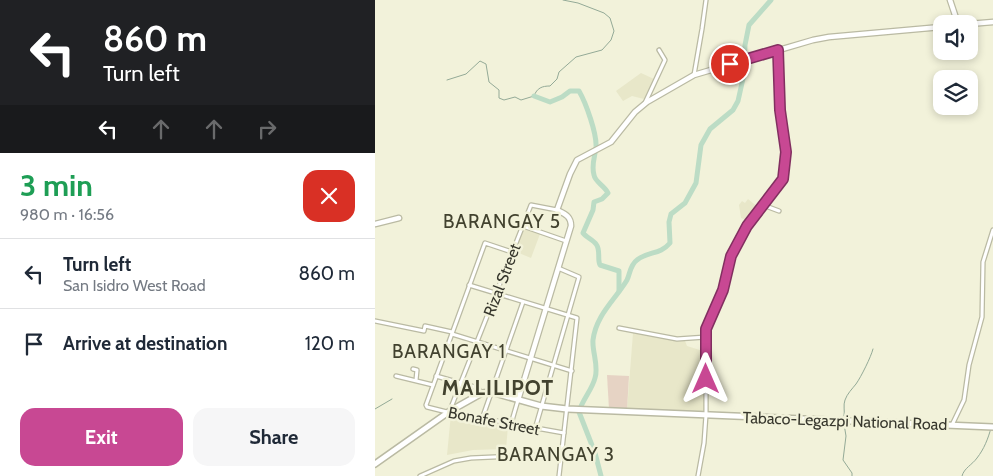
<!DOCTYPE html>
<html lang="en">
<head>
<meta charset="utf-8">
<style>
  body { margin:0; font-family:Cabin,sans-serif; background:#f6f6f7; color:#1f2937; height:100vh; display:flex; flex-direction:column; font-size:19px; white-space:nowrap }
  * { box-sizing:border-box; margin:0 }
  p { font-size:16px; color:#747a83 }
  .icon { flex:none; width:28px; height:28px; fill:none; stroke:currentColor; stroke-width:2; stroke-linecap:round; stroke-linejoin:round }
  .map { position:relative; flex:1; overflow:hidden }
  .details { display:flex; flex-direction:column; background:#fff; width:375px }
  .details>* { flex:none }
  .guide { background:#202124; color:#fff; overflow:hidden }
  .controls { position:absolute; left:558px; top:15px; display:grid; gap:10px }
  .controls a { display:grid; place-items:center; width:45px; height:45px; border-radius:10px; background:#fff; box-shadow:0 2px 8px #0003; font-size:25px }
  .pin { position:absolute; display:grid; place-items:center; width:42px; height:42px; color:#fff; margin:-21px; border:2px solid #fff; border-radius:50%; box-shadow:0 1px 5px #0007 }
  .me { position:absolute; width:55px; margin:-28px; rotate:0deg; stroke-linejoin:round; filter:drop-shadow(0 0 4px #0008) }
  .turn { display:flex; align-items:center; gap:18px; height:105px; padding:0 20px; font-size:22px }
  .turn .icon { width:65px; height:65px; stroke-width:2.5 }
  .turn b { display:block; font-size:35px; line-height:42px }
  .lanes { display:flex; align-items:center; height:48px; padding:0 20px; background:#0003; justify-content:center; gap:25px; direction:ltr }
  .lanes .off { opacity:.35 }
  .round { display:grid; place-items:center; flex:none; width:52px; height:52px; border-radius:15px; background:#f6f6f7 }
  .summary { display:flex; align-items:center; justify-content:space-between; height:85px; padding:0 20px }
  h1 { font-size:30px; font-weight:700; line-height:38px; color:#1e9e55 }
  .primary-button { display:flex; gap:10px; margin-top:auto; padding:10px 20px }
  .primary-button a { flex:1; height:58px; border-radius:15px; background:#c84893; color:#fff; font-size:20px; font-weight:700; line-height:58px; text-align:center }
  .primary-button a+a { background:#f6f6f7; color:#1f2937 }
  ul { padding:0; list-style:none }
  li { display:flex; align-items:center; gap:15px; height:70px; padding:0 20px; border-top:1px solid #e0e1e3 }
  li div { flex:1 }
  li b { display:block; font-size:19px }
  li em { font-style:normal }
  main { display:flex; flex:1; min-height:0 }
  .map>svg:first-child { display:block }
</style>
</head>
<body>
<main>
<section class="details">
<div class="guide">
<div class="turn"><svg class="icon" aria-label="left" viewBox="0 0 24 24"><path d="M17 20v-9H6M10 6l-5 5 5 5"/></svg><div><b>860 m</b>Turn left</div></div>
<div class="lanes"><svg class="icon" aria-label="left" viewBox="0 0 24 24"><path d="M17 20v-9H6M10 6l-5 5 5 5"/></svg><svg class="icon off" aria-label="ahead" viewBox="0 0 24 24"><path d="M12 20V5M6 11l6-6 6 6"/></svg><svg class="icon off" aria-label="ahead" viewBox="0 0 24 24"><path d="M12 20V5M6 11l6-6 6 6"/></svg><svg class="icon off" aria-label="right" viewBox="0 0 24 24"><path d="M7 20v-9h11M14 6l5 5-5 5"/></svg></div>
</div>
<div class="summary"><div><h1>3 min</h1><p>980 m · 16:56</p></div><a class="round" style="background:#d93025;color:#fff"><svg class="icon" aria-label="close" viewBox="0 0 24 24"><path d="M6 6l12 12M18 6L6 18"/></svg></a></div>
<ul>
<li><svg class="icon" aria-label="left" viewBox="0 0 24 24"><path d="M17 20v-9H6M10 6l-5 5 5 5"/></svg><div><b>Turn left</b><p>San Isidro West Road</p></div><em>860 m</em></li>
<li><svg class="icon" aria-label="arrive" viewBox="0 0 24 24"><path d="M6 21V4h12l-3 4 3 4H6"/></svg><div><b>Arrive at destination</b></div><em>120 m</em></li>
</ul>
<div class="primary-button"><a>Exit</a><a>Share</a></div>
</section>
<div class="map">
<svg width="618" height="476" viewBox="0 0 618 476">
  <rect width="100%" height="100%" fill="#f2f2da"/>
  <g fill="#e8e7c9">
    <polygon points="266,73 279,79 269,99 257,96 248,101 241,91"/>
    <polygon points="373,199 384,208 372,224 371,220 366,218 364,205 367,201 370,203"/>
    <polygon points="148,227 165,234 156,258 139,251"/>
    <polygon points="258,333 310,341 312,346 328,351 330,413 252,410"/>
    <polygon points="76,414 133,426 131,449 98,450 72,455"/>
  </g>
  <polygon fill="#e6d3c4" points="232,375 254,376 252,410 234,409"/>
  <g fill="none" stroke-linecap="round" stroke-linejoin="round">
    <g stroke="#94aa97" stroke-width="1">
      <path d="M72,80L91,74L105,61L111,64L114,82L124,90V98L129,100L140,97L146,100L159,96C162,88 167,86 175,86L182,79L184,72L201,57L227,50L236,40L239,31L235,18L229,13L203,3L188,0"/>
      <polyline points="0,409 17,399"/>
      <path d="M469,416C470,411 468,405 470,400C472,394 477,389 481,384C486,377 496,357 498,349"/>
      <polyline points="469,424 471,436 468,460 477,473 477,476"/>
      <path d="M587,476C589,468 597,465 602,458C609,449 613,439 616,428"/>
    </g>
    <g stroke="#bcdcc5" stroke-width="5">
      <path d="M159,96L175,102L187,97L195,91H204C211,103 222,134 221,147C220,157 216,165 219,175C220,182 229,185 233,193L227,199L219,202L218,210L208,233C211,237 218,240 221,244C226,250 222,259 225,265L244,271V291"/>
      <path d="M226,476L220,453L204,412C207,400 217,390 220,378C224,366 217,352 218,340C221,315 240,300 252,280C255,274 255,265 262,260C273,251 285,255 295,243L294,222L296,214L310,203L321,183L326,145L335,129L358,110L363,101L369,74L370,45L374,25L396,0"/>
    </g>
    <defs>
      <g id="street">
        <polyline points="319,75 327,29 331,0"/>
        <polyline points="270,103 290,60 284,50"/>
        <polyline points="388,205 404,211"/>
        <polyline points="148,226 191,241"/>
        <polyline points="137,252 110,243 51,405 52,407 72,412 189,433"/>
        <polyline points="94,285 202,318 184,476"/>
        <polyline points="0,321 49,331 50,326 77,332"/>
        <polyline points="244,328 302,339 331,337"/>
        <polyline points="77,334 197,371"/>
        <polyline points="38,369 42,370 41,380"/>
        <polyline points="21,376 58,385"/>
        <polyline points="61,376 103,388 106,393"/>
        <polyline points="75,410 156,205 182,210"/>
        <polyline points="107,419 148,302"/>
        <polyline points="136,424 143,400"/>
        <polyline points="577,425 589,400 594,365 607,317 608,262 618,230"/>
        <polyline points="160,429 204,277 183,268"/>
        <polyline points="45,476 79,461 96,458 186,454"/>
        <polyline points="323,476 329,443 331,415 331,329 348,290 356,256 368,232 408,179 411,152 404,99 403,50"/>
      </g>
      <g id="secondary">
        <polyline points="575,0 583,24"/>
        <polyline points="594,24 618,22"/>
        <polyline points="0,224 24,218"/>
        <path d="M143,400L196,226C196,216 190,214 182,210L195,174L202,160L236,142L260,112L272,102L319,75L438,40L454,37L566,27"/>
      </g>
      <polyline id="primary" points="0,464 75,411 107,393 116,392 166,406 192,409 618,427"/>
    </defs>
    <use href="#street" stroke="#babaa3" stroke-width="5.5"/>
    <use href="#secondary" stroke="#babaa3" stroke-width="7"/>
    <use href="#primary" stroke="#babaa3" stroke-width="8"/>
    <use href="#street" stroke="#fff" stroke-width="3"/>
    <use href="#secondary" stroke="#fff" stroke-width="4.5"/>
    <use href="#primary" stroke="#fff" stroke-width="5"/>
  </g>
  <g fill="none" stroke-linecap="round" stroke-linejoin="round">
    <defs>
      <polyline id="route" points="331,379 331,329 348,290 356,256 372,226 408,179 411,152 405,110 403,50 355,64"/>
    </defs>
    <use href="#route" stroke="#822f60" stroke-width="12"/>
    <use href="#route" stroke="#c84893" stroke-width="9"/>
  </g>
  <g text-anchor="middle" dominant-baseline="central" stroke-width="5" stroke-linejoin="round" paint-order="stroke">
    <g font-size="16" fill="#37372d" stroke="#f2f2da">
      <text transform="translate(127 280) rotate(-69)">Rizal Street</text>
      <text transform="translate(119 421) rotate(11)">Bonafe Street</text>
      <text transform="translate(470 421) rotate(2)">Tabaco-Legazpi National Road</text>
    </g>
    <g font-size="19" letter-spacing="1" fill="#42422f" stroke="#f2f2da">
      <text x="127" y="221">BARANGAY 5</text>
      <text x="74" y="351">BARANGAY 1</text>
      <text x="181" y="454">BARANGAY 3</text>
    </g>
    <g font-size="21" font-weight="bold" letter-spacing="1" fill="#42422f" stroke="#f2f2da">
      <text x="123" y="387">MALILIPOT</text>
    </g>
  </g>
</svg>
<div class="controls">
<a><svg class="icon" aria-label="sound" viewBox="0 0 24 24"><path d="M4 9h4l5-4v14l-5-4H4zM17 9q2 3 0 6"/></svg></a>
<a><svg class="icon" aria-label="layers" viewBox="0 0 24 24"><path d="M12 4l9 5-9 5-9-5zM3 14l9 5 9-5"/></svg></a>
</div>
<div class="pin" style="left:355px;top:64px;background:#d93025"><svg class="icon" aria-label="arrive" viewBox="0 0 24 24"><path d="M6 21V4h12l-3 4 3 4H6"/></svg></div>
<svg class="me" style="left:331px;top:379px" viewBox="-20 -20 40 40"><path d="M0-17L14 15 0 8-14 15z" fill="#c84893" stroke="#fff" stroke-width="4"/></svg>
</div>
</main>
</body>
</html>
